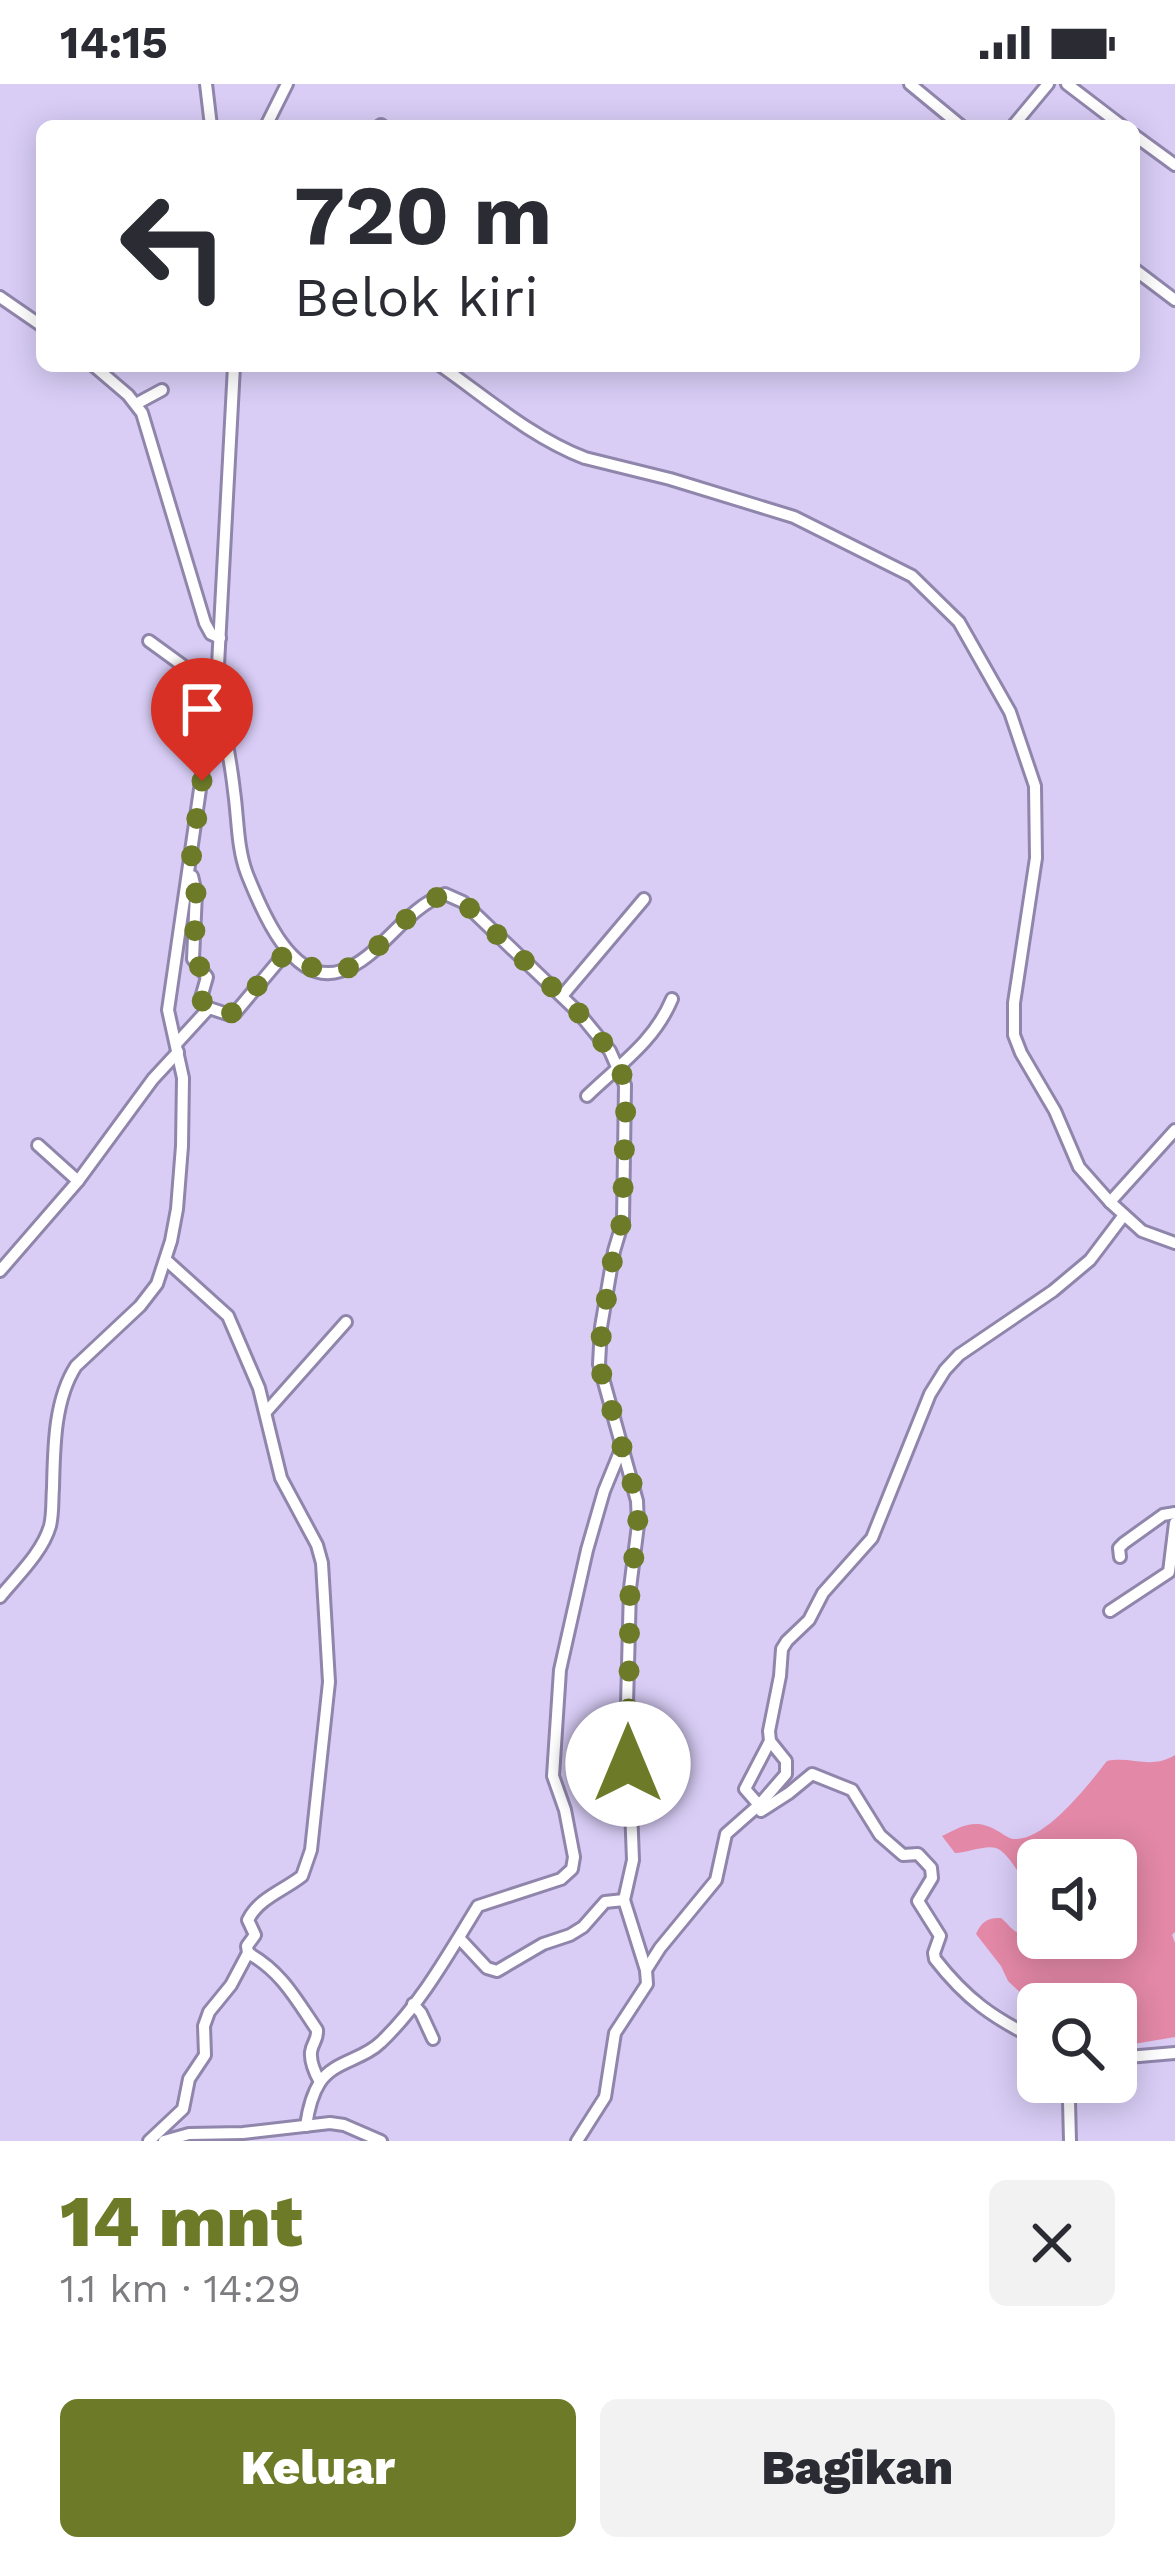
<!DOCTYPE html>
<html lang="id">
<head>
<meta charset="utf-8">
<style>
  body { margin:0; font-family:"Work Sans",sans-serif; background:#f2f2f3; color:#2b2b33; height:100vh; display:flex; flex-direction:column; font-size:45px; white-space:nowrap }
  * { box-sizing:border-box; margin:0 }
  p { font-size:39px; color:#7c7c81 }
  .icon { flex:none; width:66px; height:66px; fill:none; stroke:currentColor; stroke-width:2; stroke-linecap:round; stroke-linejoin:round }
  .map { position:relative; height:2057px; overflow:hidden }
  .side { display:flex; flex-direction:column; background:#fff; flex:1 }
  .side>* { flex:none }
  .banner { position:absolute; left:36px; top:36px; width:1104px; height:252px; border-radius:18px; box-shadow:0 6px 30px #0003; background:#fff; color:#2b2b33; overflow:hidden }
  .buttons { position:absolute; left:1017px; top:1755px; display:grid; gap:24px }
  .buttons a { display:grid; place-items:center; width:120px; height:120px; border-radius:18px; background:#fff; box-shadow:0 6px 30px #0003; font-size:60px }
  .pin { position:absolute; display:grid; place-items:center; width:102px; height:102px; color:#fff; margin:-123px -51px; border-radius:50% 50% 50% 0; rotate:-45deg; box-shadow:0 0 12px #0007 }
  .pin .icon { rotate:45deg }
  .me { position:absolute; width:132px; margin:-66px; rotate:0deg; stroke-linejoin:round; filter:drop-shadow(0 0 9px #0008) }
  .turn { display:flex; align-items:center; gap:42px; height:252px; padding:0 60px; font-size:54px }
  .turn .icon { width:156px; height:156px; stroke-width:2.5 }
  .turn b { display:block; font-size:84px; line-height:102px }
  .round { display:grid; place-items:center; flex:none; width:126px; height:126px; border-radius:18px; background:#f2f2f3 }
  .overview { display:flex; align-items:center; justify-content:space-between; height:204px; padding:0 60px }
  h1 { font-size:72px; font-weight:800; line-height:90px; color:#6d7b28 }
  .action { display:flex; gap:24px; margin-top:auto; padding:24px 60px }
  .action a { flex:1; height:138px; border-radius:18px; background:#6d7b28; color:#fff; font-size:48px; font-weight:800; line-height:138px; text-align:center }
  .action a+a { background:#f2f2f3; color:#2b2b33 }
  .status { display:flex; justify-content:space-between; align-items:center; height:84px; padding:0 60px; background:#fff; direction:ltr }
  .status svg { height:33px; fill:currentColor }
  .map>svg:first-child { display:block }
</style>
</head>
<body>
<div class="status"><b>14:15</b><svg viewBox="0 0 49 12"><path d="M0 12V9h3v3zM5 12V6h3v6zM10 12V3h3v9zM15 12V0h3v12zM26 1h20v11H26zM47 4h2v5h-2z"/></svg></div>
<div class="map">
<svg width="1175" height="2057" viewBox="0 0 1175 2057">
  <rect width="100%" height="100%" fill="#d9cdf6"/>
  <path fill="#e388a7" d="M1175,1671V1848L1172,1851L1175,1859V1953L1116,1963V1920H1038V1933L1026,1914L1008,1897L1001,1882L976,1850C981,1838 988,1833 1001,1834C1017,1848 1014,1854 1038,1843V1854H1116V1776H1038V1823C1029,1808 1011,1769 996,1764C984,1761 967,1769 955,1769L942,1752C962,1742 975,1734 996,1746C1000,1748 1008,1754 1013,1755C1045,1758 1088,1701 1107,1677C1133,1672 1150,1686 1175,1671Z"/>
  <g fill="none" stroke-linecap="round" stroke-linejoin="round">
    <defs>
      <g id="minor">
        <polyline points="206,0 211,42"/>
        <polyline points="910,0 961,42"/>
        <polyline points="1067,0 1122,42"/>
        <polyline points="266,42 287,0"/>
        <polyline points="381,42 381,41"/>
        <polyline points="1013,42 1048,0"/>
        <polyline points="1134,51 1175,81"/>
        <polyline points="1134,185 1175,216"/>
        <polyline points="0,213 42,242"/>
        <polyline points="94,282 128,311 142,329 205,539 211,550 220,554"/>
        <path d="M441,282C488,315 531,353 585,374L670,395L794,433L912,492L959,538L1010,628L1035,702L1036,774L1014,919V951L1021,969L1055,1027L1079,1083L1110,1118L1142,1147L1175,1159"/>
        <polyline points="136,320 162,306"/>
        <polyline points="149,557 193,589 217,592"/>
        <path d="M215,598C222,634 230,670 234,707C238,734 237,764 247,790C261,825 292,903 341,887C381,874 403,825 445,810L463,818L578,928L610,967L625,1001L623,1137L614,1167L601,1243L599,1280L637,1417L638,1441L630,1504L627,1620L633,1776L624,1816L646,1886L647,1900L615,1949L605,2013L577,2057"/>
        <polyline points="192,792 196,809 193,875 207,893 201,914 206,926"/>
        <polyline points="562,912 644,815"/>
        <polyline points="176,960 209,924 230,931 235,929 287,867"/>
        <path d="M587,1012C620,980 654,958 672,915"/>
        <polyline points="38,1061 78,1097"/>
        <polyline points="1110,1118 1175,1046"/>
        <polyline points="0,1187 78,1097 153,995 178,968"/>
        <polyline points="266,1328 346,1238"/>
        <polyline points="1120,1473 1119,1464 1124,1459 1163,1431 1175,1429"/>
        <path d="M0,1513C17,1492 42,1469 50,1442C53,1430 52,1416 53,1404C54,1364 54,1316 76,1282L140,1222L157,1200L171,1157L177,1125L182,1062L183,994L168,926L218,581L234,282"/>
        <polyline points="1110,1527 1169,1488 1175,1439"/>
        <polyline points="759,1721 745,1705 770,1657"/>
        <path d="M761,1727L789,1709L812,1690L852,1706L880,1751L903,1771L918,1770L931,1784L932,1794L918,1817L940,1852L934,1869L935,1875C966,1915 993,1934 1038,1956"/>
        <polyline points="460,1855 487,1884 497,1887 543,1860 570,1851 583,1843 605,1818 624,1816"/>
        <path d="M248,1869C281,1887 296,1915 317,1946C318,1956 312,1959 311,1968C310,1978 315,1989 320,1998"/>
        <polyline points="646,1886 660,1864 716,1796 726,1750 760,1720 786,1690 786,1677 770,1657 769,1647 780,1592 782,1565 787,1557 809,1536 823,1509 872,1454 930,1310 945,1286 959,1271 1053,1207 1090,1176 1124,1131"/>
        <polyline points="413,1920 421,1929 433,1955"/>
        <polyline points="1116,1974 1175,1969"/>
        <path d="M306,2042C308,2027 311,2012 320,1998C334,1977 363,1976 381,1958C421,1920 449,1869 478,1822L561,1795L572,1785L574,1773L565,1726L553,1692L560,1586L587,1466L604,1407L622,1363"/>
        <path d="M149,2057L183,2025L189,1995L205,1971L204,1942L209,1928L231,1901L248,1869L247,1862L255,1851L248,1836C259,1814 283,1807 302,1792L311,1766L329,1598L322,1479L317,1461L281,1394L259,1304L228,1232L166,1176"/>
        <polyline points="164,2057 189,2050 243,2049 330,2039 344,2041 381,2057"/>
        <polyline points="1070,2057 1069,2017 1073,1998"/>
      </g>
    </defs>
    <use href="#minor" stroke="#9085ab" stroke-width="16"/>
    <use href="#minor" stroke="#fff" stroke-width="10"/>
  </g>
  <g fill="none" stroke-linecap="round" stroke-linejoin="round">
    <path stroke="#6d7b28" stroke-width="21" stroke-dasharray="0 37.8" d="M202,697L190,783L196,809L194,875L207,893L201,914L206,926L212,923L227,930L235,928L287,867C358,929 382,833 445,810L463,818L578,928L610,967L622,990L626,1017L622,1137L614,1167L602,1243L599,1280L637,1417L638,1441L630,1504L628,1680"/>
  </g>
</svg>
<div class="buttons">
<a><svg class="icon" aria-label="sound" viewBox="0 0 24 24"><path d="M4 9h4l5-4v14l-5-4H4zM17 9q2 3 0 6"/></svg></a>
<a><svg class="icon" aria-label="search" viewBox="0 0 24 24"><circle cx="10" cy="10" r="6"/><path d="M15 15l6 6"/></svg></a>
</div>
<div class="pin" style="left:202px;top:697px;background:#d93025"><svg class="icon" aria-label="arrive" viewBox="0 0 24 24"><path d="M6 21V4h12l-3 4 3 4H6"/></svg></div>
<svg class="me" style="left:628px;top:1680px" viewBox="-20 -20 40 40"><circle r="19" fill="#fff"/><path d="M0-13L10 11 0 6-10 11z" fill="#6d7b28"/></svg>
<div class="banner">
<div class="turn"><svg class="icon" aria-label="left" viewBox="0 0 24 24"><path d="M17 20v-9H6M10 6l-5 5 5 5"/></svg><div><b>720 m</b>Belok kiri</div></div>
</div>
</div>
<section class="side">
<div class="overview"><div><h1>14 mnt</h1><p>1.1 km · 14:29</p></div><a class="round"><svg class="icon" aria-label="close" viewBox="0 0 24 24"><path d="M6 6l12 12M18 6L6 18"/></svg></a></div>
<div class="action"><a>Keluar</a><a>Bagikan</a></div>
</section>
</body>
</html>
